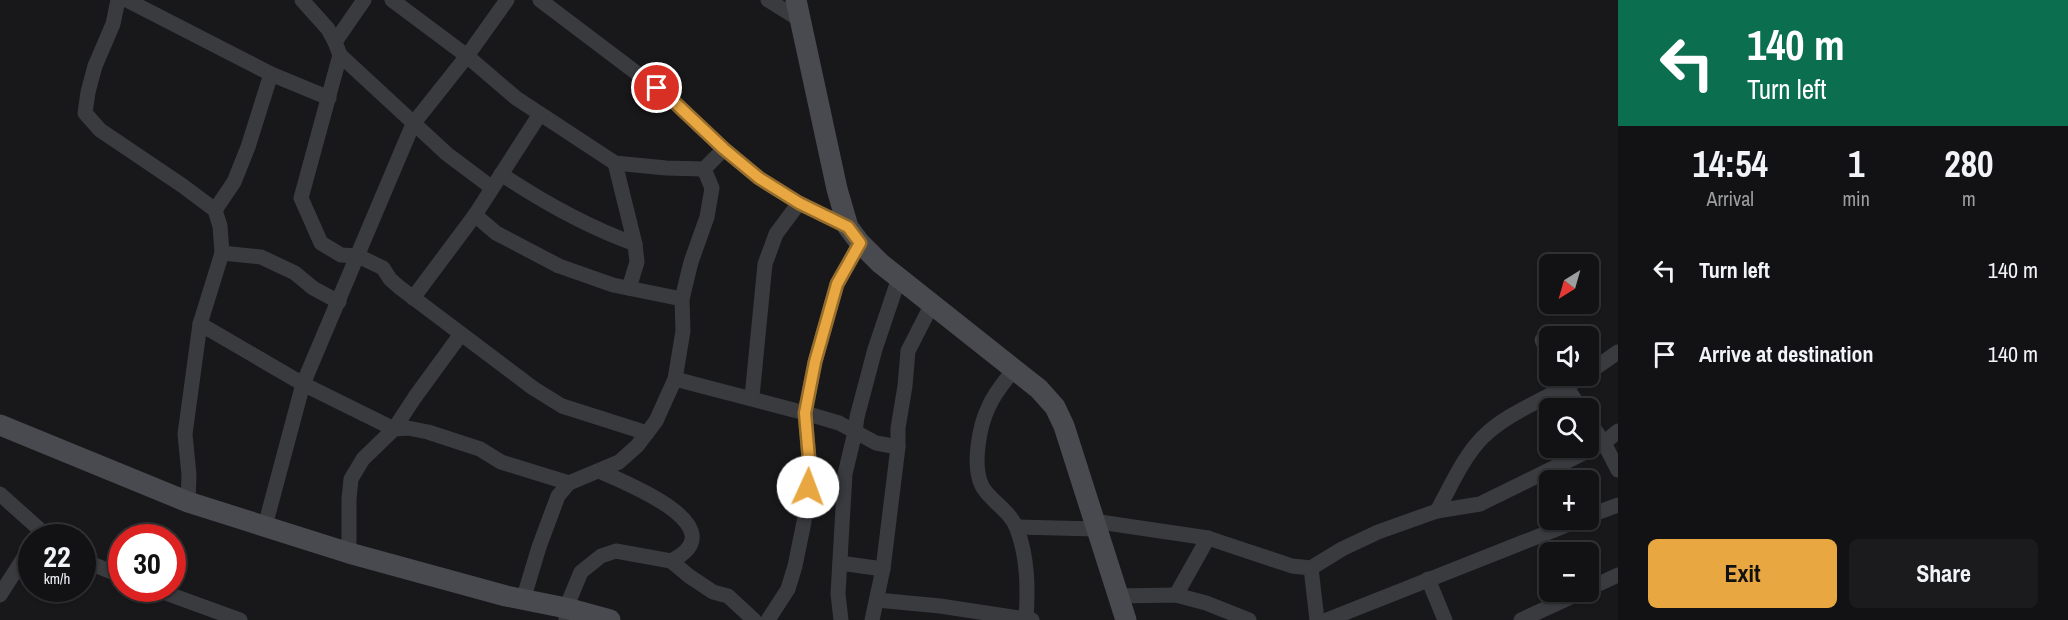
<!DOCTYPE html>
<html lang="en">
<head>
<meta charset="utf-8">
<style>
  body { margin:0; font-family:"Archivo Narrow",sans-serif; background:#1b1b1d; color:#f1f3f6; height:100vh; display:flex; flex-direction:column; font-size:22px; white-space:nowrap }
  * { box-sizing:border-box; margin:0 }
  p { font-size:20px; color:#9c9ea0 }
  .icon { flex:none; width:33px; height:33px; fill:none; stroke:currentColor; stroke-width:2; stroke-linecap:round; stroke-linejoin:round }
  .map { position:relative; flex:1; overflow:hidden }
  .drawer { display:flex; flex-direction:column; background:#121214; width:450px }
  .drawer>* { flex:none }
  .hud { background:#0b6e4f; color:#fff; overflow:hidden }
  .needle { width:39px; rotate:217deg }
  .tools { position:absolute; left:1539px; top:254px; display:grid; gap:12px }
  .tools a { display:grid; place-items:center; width:60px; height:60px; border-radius:9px; background:#121214; box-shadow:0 2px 4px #0004,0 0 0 2px #313234; font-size:30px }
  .speed { position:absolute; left:18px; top:524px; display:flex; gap:12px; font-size:30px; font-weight:700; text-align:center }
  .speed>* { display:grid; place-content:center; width:78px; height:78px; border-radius:50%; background:#121214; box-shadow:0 2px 4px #0004,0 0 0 2px #313234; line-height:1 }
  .speed small { font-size:15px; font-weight:400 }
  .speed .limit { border:9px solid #d22; background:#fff; color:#111 }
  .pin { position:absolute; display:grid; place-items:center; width:51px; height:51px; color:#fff; margin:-26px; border:3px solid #fff; border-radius:50%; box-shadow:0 2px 6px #0007 }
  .me { position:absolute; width:66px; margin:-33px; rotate:2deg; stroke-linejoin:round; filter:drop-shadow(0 0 4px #0008) }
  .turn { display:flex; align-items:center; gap:21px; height:126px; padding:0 30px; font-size:27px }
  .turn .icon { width:78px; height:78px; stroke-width:2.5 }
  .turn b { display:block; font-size:42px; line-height:51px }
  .eta { display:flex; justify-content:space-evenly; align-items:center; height:102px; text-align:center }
  .eta b { font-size:36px; font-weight:700; line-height:42px }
  .cta { display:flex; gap:12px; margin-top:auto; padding:12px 30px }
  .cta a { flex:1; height:69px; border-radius:9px; background:#e9a742; color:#111; font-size:24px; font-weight:700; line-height:69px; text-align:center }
  .cta a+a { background:#1b1b1d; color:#f1f3f6 }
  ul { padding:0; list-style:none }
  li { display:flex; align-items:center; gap:18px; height:84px; padding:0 30px }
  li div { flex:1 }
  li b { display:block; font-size:22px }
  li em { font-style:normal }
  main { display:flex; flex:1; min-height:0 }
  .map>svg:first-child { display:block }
</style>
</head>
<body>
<main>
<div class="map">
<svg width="1618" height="620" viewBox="0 0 1618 620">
  <rect width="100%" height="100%" fill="#18181a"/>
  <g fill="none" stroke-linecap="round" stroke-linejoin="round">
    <g stroke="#3a3b3f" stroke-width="15">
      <polyline points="118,0 113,24 95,66 88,92 85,113 100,130 183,186 215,210 220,226 222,253"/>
      <polyline points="127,0 271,74 329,98"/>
      <polyline points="302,0 328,29 335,42"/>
      <polyline points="364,0 335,42 340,55 301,198 321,243 341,255 358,256 383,268 390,279 399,287 533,388 562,406 647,433"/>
      <polyline points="392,0 467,56 516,98 615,163 666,168 704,169 724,149"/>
      <polyline points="540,0 671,99 724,149 759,178 799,203 848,227"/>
      <polyline points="768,0 800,20"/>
      <polyline points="340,55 447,154 491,187"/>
      <polyline points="615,163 635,244 637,262 629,288"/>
      <path d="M501,174C543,202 588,227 635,244"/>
      <polyline points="215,210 234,182 248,147 271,74"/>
      <polyline points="475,215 496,233 559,266 613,285 682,299"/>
      <polyline points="413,298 475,215 540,114"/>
      <polyline points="200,324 303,384 394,429 408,428 428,432 480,449 501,462 569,483"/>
      <polyline points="1542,340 1550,357"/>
      <path d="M1015,368C1006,380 995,392 989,406C979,426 972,466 982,486C989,500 1011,511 1017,529C1028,558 1028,590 1026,620"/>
      <polyline points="1588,373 1618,352"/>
      <polyline points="1559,375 1580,408"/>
      <polyline points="675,379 805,413 839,423 876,443 898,447"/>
      <polyline points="752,397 765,264 776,234 799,203"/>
      <polyline points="1588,420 1604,443 1618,470"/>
      <path d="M599,471C624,482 739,527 671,561"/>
      <polyline points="0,494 48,537"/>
      <polyline points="188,502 189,475 185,434 200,324 222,253 261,257 295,273 313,288 339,302"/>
      <path d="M1437,511C1451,486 1463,457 1483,437C1510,410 1553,397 1585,375"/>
      <polyline points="1588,516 1618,505"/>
      <polyline points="1093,521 1208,538 1292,566 1311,568 1342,549 1378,532 1437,511 1480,504 1604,443 1618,431"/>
      <polyline points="265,526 303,384 413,124 467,56 507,0"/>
      <polyline points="1017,527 1096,529"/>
      <polyline points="349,553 349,499 351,479 363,459 394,429 415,397 461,334"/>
      <polyline points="82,560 122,576"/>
      <polyline points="840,563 883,569"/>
      <polyline points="1311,568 1317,620"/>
      <polyline points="1428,579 1445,620"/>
      <polyline points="152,588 240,620"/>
      <polyline points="1588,589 1618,575"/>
      <polyline points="0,595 32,545"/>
      <polyline points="1176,595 1208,538"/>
      <polyline points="1117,596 1176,595 1206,603 1249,620"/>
      <polyline points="523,600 539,547 558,496 569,483 619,462 637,446 656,421 675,379 683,331 682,299 691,262 707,217 712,188 704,169"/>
      <polyline points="877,600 940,606 1032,620"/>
      <polyline points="566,620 566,608 581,572 601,556 616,551 671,561 689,576 713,592 728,596 754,620"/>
      <polyline points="768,620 788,589 795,566 804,522 810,469 805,413 815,362 837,284 860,243"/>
      <polyline points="841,620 838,594 845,474 855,432 857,417 875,349 899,278"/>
      <polyline points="872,620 883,569 898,447 898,428 905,386 908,351 932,304"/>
      <polyline points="1327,620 1582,519"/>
      <polyline points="1521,620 1584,591"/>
    </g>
    <g stroke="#484a4f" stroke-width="21">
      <polyline points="796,0 837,189 848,227 860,243 880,263 1039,389 1055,407 1064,426 1126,620"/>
      <polyline points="0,425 188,502 349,553 506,596 566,608 610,620"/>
    </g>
  </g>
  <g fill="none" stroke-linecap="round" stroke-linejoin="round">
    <defs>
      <polyline id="route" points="657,88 671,99 724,149 759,178 799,203 848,227 860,243 837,284 815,362 805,413 810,470 808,487"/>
    </defs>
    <use href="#route" stroke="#976d2b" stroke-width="15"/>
    <use href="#route" stroke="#e9a742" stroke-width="10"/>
  </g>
</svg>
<div class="tools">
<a><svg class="needle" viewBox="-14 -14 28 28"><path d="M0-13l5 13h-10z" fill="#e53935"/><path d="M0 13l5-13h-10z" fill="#9c9ea0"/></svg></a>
<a><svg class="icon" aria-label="sound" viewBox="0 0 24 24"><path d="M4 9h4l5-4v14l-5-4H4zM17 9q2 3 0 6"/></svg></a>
<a><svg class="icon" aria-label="search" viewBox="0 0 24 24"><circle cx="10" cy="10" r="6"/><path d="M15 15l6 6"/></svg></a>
<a>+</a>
<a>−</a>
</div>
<div class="speed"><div>22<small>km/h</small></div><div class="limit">30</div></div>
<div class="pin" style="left:657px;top:88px;background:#d93025"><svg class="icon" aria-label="arrive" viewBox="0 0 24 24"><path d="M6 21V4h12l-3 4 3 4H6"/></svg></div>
<svg class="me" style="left:808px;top:487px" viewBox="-20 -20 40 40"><circle r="19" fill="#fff"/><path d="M0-13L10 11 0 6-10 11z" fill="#e9a742"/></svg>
</div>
<section class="drawer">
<div class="hud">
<div class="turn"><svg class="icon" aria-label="left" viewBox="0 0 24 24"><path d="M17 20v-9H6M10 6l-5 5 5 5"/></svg><div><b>140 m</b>Turn left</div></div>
</div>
<div class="eta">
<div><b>14:54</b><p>Arrival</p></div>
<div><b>1</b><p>min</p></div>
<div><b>280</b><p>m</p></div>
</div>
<ul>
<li><svg class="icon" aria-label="left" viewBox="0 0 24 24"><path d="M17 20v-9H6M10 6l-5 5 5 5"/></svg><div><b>Turn left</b></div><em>140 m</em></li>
<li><svg class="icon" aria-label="arrive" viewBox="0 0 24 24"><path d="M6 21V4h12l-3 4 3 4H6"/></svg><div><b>Arrive at destination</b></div><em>140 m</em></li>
</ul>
<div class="cta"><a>Exit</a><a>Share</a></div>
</section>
</main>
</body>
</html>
